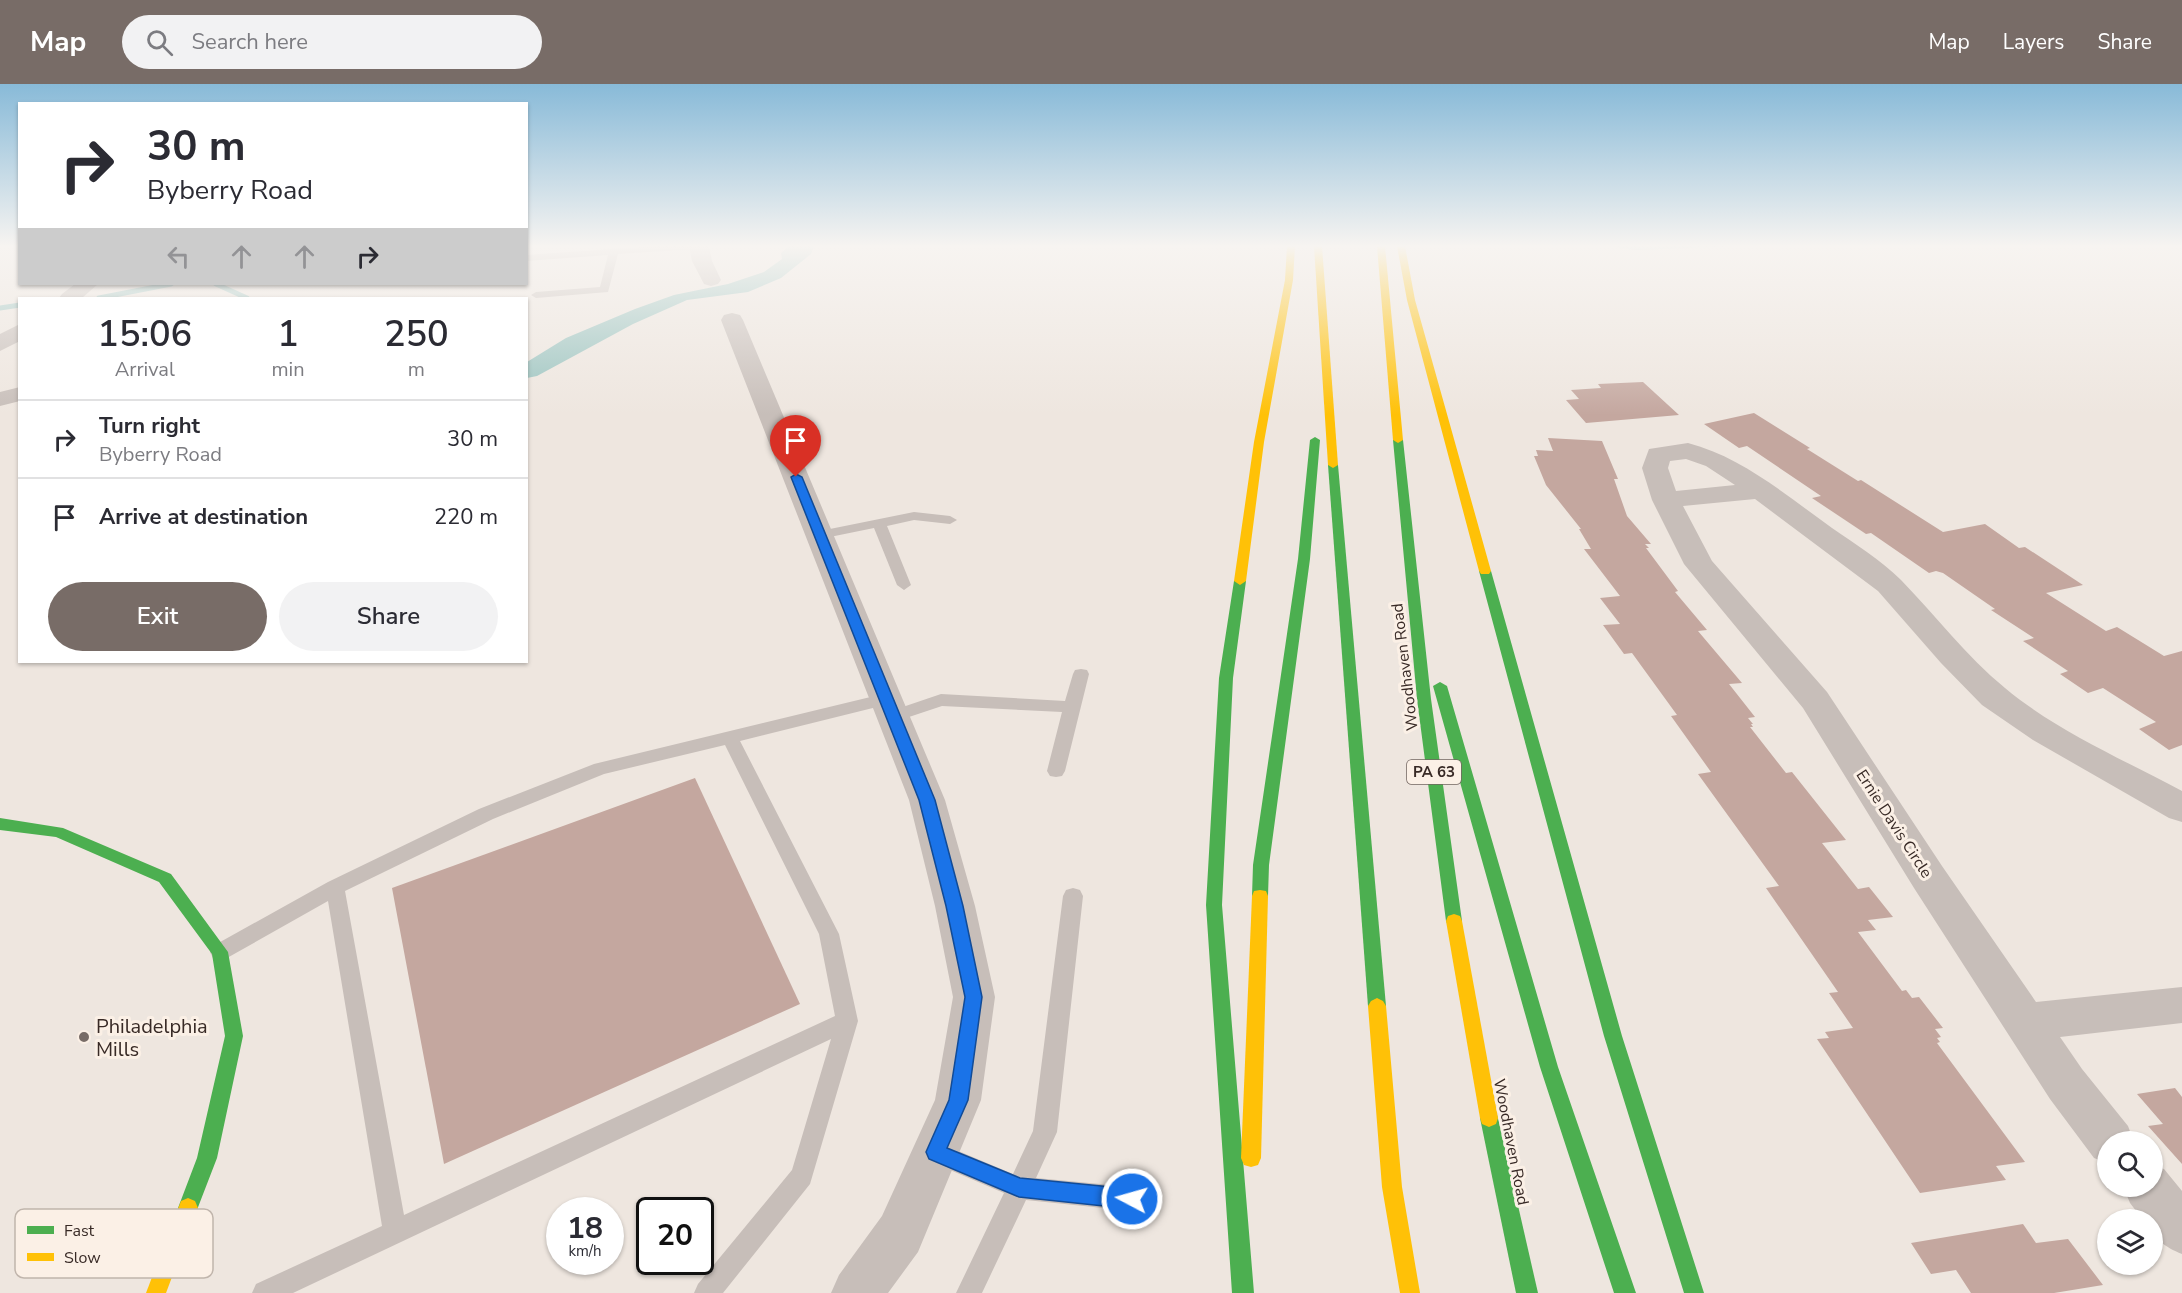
<!DOCTYPE html>
<html lang="en">
<head>
<meta charset="utf-8">
<style>
  body { margin:0; font-family:"Nunito Sans",sans-serif; background:#f2f2f3; color:#2b2b33; height:100vh; display:flex; flex-direction:column; font-size:22px; white-space:nowrap }
  * { box-sizing:border-box; margin:0 }
  p { font-size:20px; color:#7c7c81 }
  .icon { flex:none; width:33px; height:33px; fill:none; stroke:currentColor; stroke-width:2; stroke-linecap:round; stroke-linejoin:round }
  .map { position:relative; flex:1; overflow:hidden }
  .panel { position:absolute; left:18px; top:213px; width:510px; height:366px; display:flex; flex-direction:column; background:#fff; border-radius:0px; box-shadow:0 2px 4px #0004 }
  .panel>* { flex:none }
  .guide { position:absolute; left:18px; top:18px; width:510px; height:183px; border-radius:0px; box-shadow:0 2px 4px #0004; background:#fff; color:#2b2b33; overflow:hidden }
  .tools { position:absolute; left:2097px; top:1047px; display:grid; gap:12px }
  .tools a { display:grid; place-items:center; width:66px; height:66px; border-radius:50%; background:#fff; box-shadow:0 2px 4px #0004; font-size:30px }
  .speed { position:absolute; left:546px; top:1113px; display:flex; gap:12px; font-size:30px; font-weight:700; text-align:center }
  .speed>* { display:grid; place-content:center; width:78px; height:78px; border-radius:50%; background:#fff; box-shadow:0 2px 4px #0004; line-height:1 }
  .speed small { font-size:15px; font-weight:400 }
  .speed .limit { border:3px solid #111; border-radius:9px; background:#fff; color:#111 }
  .pin { position:absolute; display:grid; place-items:center; width:51px; height:51px; color:#fff; margin:-62px -26px; border-radius:50% 50% 50% 0; rotate:-45deg; box-shadow:0 0 6px #0007 }
  .pin .icon { rotate:45deg }
  .me { position:absolute; width:66px; margin:-33px; rotate:276deg; stroke-linejoin:round; filter:drop-shadow(0 0 4px #0008) }
  .turn { display:flex; align-items:center; gap:21px; height:126px; padding:0 30px; font-size:27px }
  .turn .icon { width:78px; height:78px; stroke-width:2.5 }
  .turn b { display:block; font-size:42px; line-height:51px }
  .lanes { display:flex; align-items:center; height:57px; padding:0 30px; background:#0003; justify-content:center; gap:30px; direction:ltr }
  .lanes .off { opacity:.35 }
  .eta { display:flex; justify-content:space-evenly; align-items:center; height:102px; text-align:center }
  .eta b { font-size:36px; font-weight:600; line-height:42px }
  .cta { display:flex; gap:12px; margin-top:auto; padding:12px 30px }
  .cta a { flex:1; height:69px; border-radius:36px; background:#786c67; color:#fff; font-size:24px; font-weight:600; line-height:69px; text-align:center }
  .cta a+a { background:#f2f2f3; color:#2b2b33 }
  ul { padding:0; list-style:none }
  li { display:flex; align-items:center; gap:18px; height:78px; padding:0 30px; border-top:2px solid #e1e1e2 }
  li div { flex:1 }
  li b { display:block; font-size:22px }
  li em { font-style:normal }
  header { display:flex; align-items:center; gap:36px; box-sizing:border-box; height:84px; padding:0 30px; background:#786c67; color:#fff }
  header strong { font-size:28px }
  nav { display:flex; gap:33px; margin-inline-start:auto; font-size:21px }
  .search { width:420px; height:54px; background:#f2f2f3; display:flex; align-items:center; gap:15px; box-sizing:border-box; padding:0 21px; border-radius:33px; color:#7c7c81; font-size:22px }
  .map>svg:first-child { display:block }
</style>
</head>
<body>
<header>
<strong>Map</strong>
<div class="search"><svg class="icon" aria-label="search" viewBox="0 0 24 24"><circle cx="10" cy="10" r="6"/><path d="M15 15l6 6"/></svg>Search here</div>
<nav><a>Map</a><a>Layers</a><a>Share</a></nav>
</header>
<div class="map">
<svg width="2182" height="1209" viewBox="0 0 2182 1209">
  <rect width="100%" height="100%" fill="#eee6df"/>
  <g fill="#99c3bf">
    <polygon points="789,162 814,162 811,170 781,194 748,208 687,216 633,240 537,292 527,294 527,278 566,254 635,225 674,211 728,200 764,188 782,175 781,169"/>
    <polygon points="1605,162 1748,162 1637,166"/>
  </g>
  <g fill="none" stroke-linecap="round" stroke-linejoin="round">
    <g stroke="#99c3bf" stroke-width="5">
      <polyline points="216,200 247,214"/>
      <polyline points="99,214 171,200"/>
      <polyline points="0,224 20,221"/>
    </g>
  </g>
  <g fill="#c4a79f">
    <polygon points="1643,298 1679,331 1586,339 1566,316 1579,315 1571,306 1601,304 1598,300"/>
    <polygon points="1754,329 1810,364 1807,365 1858,397 1861,396 1943,448 1985,440 2019,464 2025,463 2083,501 2046,509 2106,547 2117,543 2164,572 2182,567 2182,661 2169,666 2139,645 2156,638 2103,604 2088,609 2060,590 2068,587 2023,557 2034,554 1991,526 1995,525 1943,489 1936,487 1929,489 1871,449 1866,450 1812,414 1821,412 1747,362 1739,364 1704,340"/>
    <polygon points="1548,354 1602,357 1618,395 1614,395 1627,432 1651,460 1645,460 1649,464 1646,464 1678,507 1675,508 1707,546 1698,547 1742,599 1729,600 1755,633 1748,634 1753,640 1751,640 1753,643 1750,643 1786,689 1792,688 1846,756 1822,759 1858,805 1869,803 1893,833 1868,836 1876,846 1858,848 1902,907 1906,906 1912,914 1919,913 1943,944 1935,945 1941,953 1937,954 1940,958 1937,959 2025,1078 1996,1082 2006,1096 1920,1109 1817,955 1829,954 1825,948 1853,944 1829,909 1838,908 1766,804 1779,802 1698,690 1711,688 1671,632 1677,631 1632,569 1624,570 1603,541 1620,540 1600,514 1620,512 1584,465 1591,465 1579,445 1581,445 1546,401 1534,372 1538,372 1536,366 1553,367"/>
    <polygon points="695,694 800,920 444,1080 392,804"/>
    <polygon points="2175,1004 2182,1013 2182,1080 2148,1042 2163,1040 2137,1010"/>
    <polygon points="2023,1140 2036,1159 2068,1155 2103,1201 2054,1209 1971,1209 1956,1186 1931,1190 1911,1159"/>
  </g>
  <g fill="none" stroke-linecap="round" stroke-linejoin="round">
    <g fill="#c7beb9" fill-rule="evenodd">
      <polygon points="654,162 701,162 696,165 618,170 608,208 536,214 531,211 536,208 600,203 608,171 526,177 526,171"/>
      <polygon points="914,428 950,432 957,436 950,440 914,436 887,442 911,501 904,506 897,501 874,444 820,455 813,451 820,447"/>
      <polygon points="1081,585 1087,586 1089,590 1065,687 1062,692 1056,693 1050,692 1047,687 1062,628 942,622 894,638 888,636 886,632 888,628 941,610 1065,617 1073,590 1075,586"/>
      <path d="M887,609L893,611L895,615L893,619L740,657L839,850L858,937L810,1100L723,1209H694L698,1200L792,1086L831,955L293,1209H252L256,1200L382,1142L328,817L227,874L220,877L213,874L210,868L213,862L328,798L479,725L594,680ZM725,661L819,850L835,932L404,1131L345,807L493,735L604,690Z"/>
      <polygon points="1073,804 1080,806 1083,812 1057,1048 1036,1094 1132,1103 1141,1107 1144,1115 1141,1123 1132,1127 1026,1116 982,1209 956,1209 1004,1109 929,1077 925,1069 929,1061 937,1058 1013,1090 1033,1047 1063,812 1066,806"/>
    </g>
    <g fill="#c7beb9" fill-rule="evenodd">
      <polygon points="689,162 709,162 712,177 721,196 718,200 711,202 704,200 692,177"/>
      <polygon points="75,200 98,200 82,214 59,214 62,210"/>
      <polygon points="732,229 740,231 743,236 945,716 975,822 995,913 981,1016 918,1168 888,1209 831,1209 839,1191 882,1132 935,1016 953,913 935,822 909,716 721,236 724,231"/>
      <polygon points="20,240 20,257 0,267 0,250"/>
      <polygon points="20,303 20,317 0,322 0,308"/>
      <path d="M1688,359C1742,373 1787,412 1832,444C1855,460 1881,476 1901,496C1936,532 1966,572 2005,604C2055,646 2124,676 2182,707V738L2169,734L2033,656L1982,621L1941,579L1878,507L1755,415L1683,422L1712,477L1827,608L1942,782L2036,918L2182,903V939L2060,953L2082,985L2128,1042L2134,1058H2108V1079L2094,1074L2050,1015L1914,804L1803,624L1684,480L1652,416L1642,384L1649,365ZM1686,375L1706,382L1735,401L1676,407L1668,384L1670,377Z"/>
      <path d="M2152,1081L2164,1085L2182,1107V1170C2165,1163 2152,1155 2152,1136H2143L2130,1119L2123,1102H2152Z"/>
    </g>
    <g fill="#4caf50" fill-rule="evenodd">
      <polygon points="1315,353 1320,356 1310,475 1269,781 1268,812 1266,817 1260,818 1254,817 1252,812 1253,781 1298,475 1310,356"/>
      <polygon points="1398,353 1403,356 1431,615 1462,837 1460,842 1454,844 1448,842 1446,837 1417,615 1393,356"/>
      <polygon points="1333,378 1338,381 1386,922 1383,927 1377,930 1371,927 1368,922 1328,381"/>
      <polygon points="1485,483 1491,487 1622,952 1704,1209 1684,1209 1604,952 1479,487"/>
      <polygon points="1240,493 1246,497 1233,594 1222,821 1254,1209 1232,1209 1206,821 1219,594 1234,497"/>
      <polygon points="1440,598 1447,602 1558,983 1636,1209 1614,1209 1540,983 1433,602"/>
      <polygon points="0,734 63,744 171,790 228,868 243,952 217,1074 195,1131 188,1134 181,1131 178,1124 197,1074 225,952 212,870 159,798 56,753 0,746"/>
      <polygon points="1489,1025 1496,1028 1498,1034 1538,1209 1516,1209 1480,1034 1482,1028"/>
    </g>
    <g fill="#ffc107" fill-rule="evenodd">
      <polygon points="1287,162 1295,162 1293,196 1264,358 1246,497 1240,501 1234,497 1254,358 1285,196"/>
      <polygon points="1314,162 1322,162 1338,381 1333,384 1328,381"/>
      <polygon points="1377,162 1385,162 1403,356 1398,359 1393,356"/>
      <polygon points="1397,162 1405,162 1415,216 1491,487 1489,490 1481,490 1479,487 1407,216"/>
      <polygon points="1260,806 1266,807 1268,812 1261,1074 1258,1081 1251,1083 1244,1081 1241,1074 1252,812 1254,807"/>
      <polygon points="1454,830 1460,832 1462,837 1498,1034 1496,1040 1489,1043 1482,1040 1480,1034 1446,837 1448,832"/>
      <polygon points="1377,914 1383,917 1386,922 1402,1103 1420,1209 1400,1209 1382,1103 1368,922 1371,917"/>
      <polygon points="188,1114 195,1117 198,1124 166,1209 146,1209 181,1117"/>
    </g>
  </g>
  <linearGradient id="sky" x2="0" y2="1"><stop stop-color="#88bad8"/><stop offset="0.49" stop-color="#f7f4f1"/><stop offset="1" stop-color="#f7f4f1" stop-opacity="0"/></linearGradient>
  <rect width="2182" height="331" fill="url(#sky)"/>
  <polygon fill="#1a73e8" stroke="#114b97" stroke-width="1.5" points="796,390 802,393 935,716 963,822 982,913 968,1016 947,1064 1020,1094 1132,1105 1139,1108 1142,1115 1139,1122 1132,1125 1019,1113 929,1075 926,1068 949,1016 965,913 946,822 919,716 791,393"/>
  <circle fill="#786c67" stroke="#fbf0e6" stroke-width="2" cx="84" cy="953" r="6"/>
  <g text-anchor="middle" dominant-baseline="central" stroke-width="6" stroke-linejoin="round" paint-order="stroke">
    <rect fill="#fbf0e6" stroke="#726560" stroke-width="1.5" x="1407" y="676" width="54" height="24" rx="4.5"/>
    <g font-size="15" font-weight="bold" fill="#382a26">
      <text x="1434" y="688">PA 63</text>
    </g>
    <g font-size="16" fill="#382a26" stroke="#fbf0e6">
      <text transform="translate(1405 583) rotate(-97)">Woodhaven Road</text>
      <text transform="translate(1894 740) rotate(57)">Ernie Davis Circle</text>
      <text transform="translate(1511 1058) rotate(79)">Woodhaven Road</text>
    </g>
    <g font-size="20" fill="#382a26" stroke="#fbf0e6" text-anchor="start">
      <text x="96" y="942">Philadelphia<tspan x="96" dy="23">Mills</tspan></text>
    </g>
  </g>
  <rect x="15" y="1125" width="198" height="69" rx="9" fill="#fbf0e6" stroke="#c0b5ac" stroke-width="1.5"/>
  <rect x="27" y="1142" width="27" height="8" fill="#4caf50"/>
  <rect x="27" y="1169" width="27" height="8" fill="#ffc107"/>
  <g font-size="16" fill="#382a26">
    <text x="64" y="1152">Fast</text>
    <text x="64" y="1179">Slow</text>
  </g>
</svg>
<div class="tools">
<a><svg class="icon" aria-label="search" viewBox="0 0 24 24"><circle cx="10" cy="10" r="6"/><path d="M15 15l6 6"/></svg></a>
<a><svg class="icon" aria-label="layers" viewBox="0 0 24 24"><path d="M12 4l9 5-9 5-9-5zM3 14l9 5 9-5"/></svg></a>
</div>
<div class="speed"><div>18<small>km/h</small></div><div class="limit">20</div></div>
<div class="pin" style="left:796px;top:393px;background:#d93025"><svg class="icon" aria-label="arrive" viewBox="0 0 24 24"><path d="M6 21V4h12l-3 4 3 4H6"/></svg></div>
<svg class="me" style="left:1132px;top:1115px" viewBox="-20 -20 40 40"><circle r="17" fill="#1a73e8" stroke="#fff" stroke-width="3"/><path d="M0-11L8 9 0 5-8 9z" fill="#fff"/></svg>
<div class="guide">
<div class="turn"><svg class="icon" aria-label="right" viewBox="0 0 24 24"><path d="M7 20v-9h11M14 6l5 5-5 5"/></svg><div><b>30 m</b>Byberry Road</div></div>
<div class="lanes"><svg class="icon off" aria-label="left" viewBox="0 0 24 24"><path d="M17 20v-9H6M10 6l-5 5 5 5"/></svg><svg class="icon off" aria-label="ahead" viewBox="0 0 24 24"><path d="M12 20V5M6 11l6-6 6 6"/></svg><svg class="icon off" aria-label="ahead" viewBox="0 0 24 24"><path d="M12 20V5M6 11l6-6 6 6"/></svg><svg class="icon" aria-label="right" viewBox="0 0 24 24"><path d="M7 20v-9h11M14 6l5 5-5 5"/></svg></div>
</div>
<section class="panel">
<div class="eta">
<div><b>15:06</b><p>Arrival</p></div>
<div><b>1</b><p>min</p></div>
<div><b>250</b><p>m</p></div>
</div>
<ul>
<li><svg class="icon" aria-label="right" viewBox="0 0 24 24"><path d="M7 20v-9h11M14 6l5 5-5 5"/></svg><div><b>Turn right</b><p>Byberry Road</p></div><em>30 m</em></li>
<li><svg class="icon" aria-label="arrive" viewBox="0 0 24 24"><path d="M6 21V4h12l-3 4 3 4H6"/></svg><div><b>Arrive at destination</b></div><em>220 m</em></li>
</ul>
<div class="cta"><a>Exit</a><a>Share</a></div>
</section>
</div>
</body>
</html>
